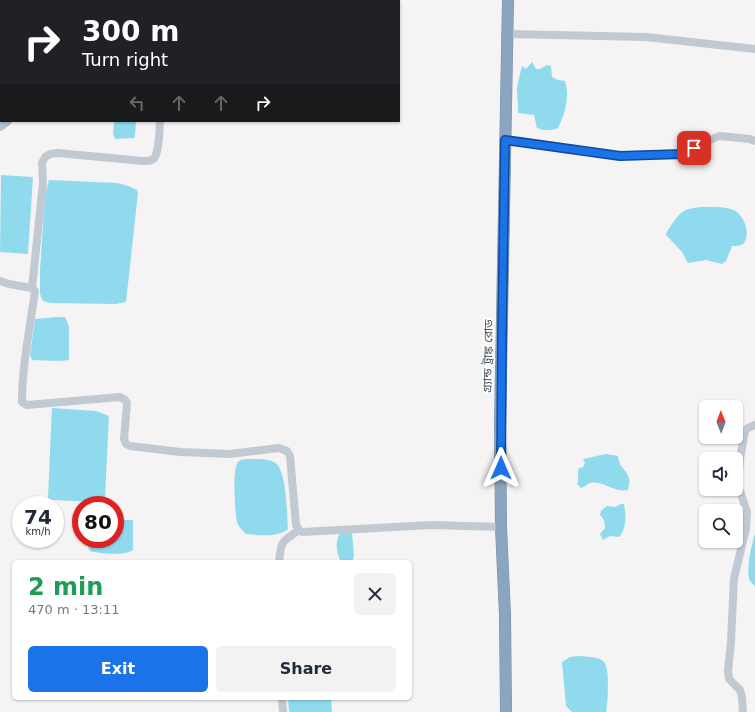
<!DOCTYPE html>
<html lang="en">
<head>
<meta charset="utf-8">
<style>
  body { margin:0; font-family:"DejaVu Sans","Noto Sans Bengali",sans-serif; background:#f2f2f3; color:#1f2937; height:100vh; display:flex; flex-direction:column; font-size:15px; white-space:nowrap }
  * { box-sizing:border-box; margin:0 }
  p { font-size:13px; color:#747a83 }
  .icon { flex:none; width:22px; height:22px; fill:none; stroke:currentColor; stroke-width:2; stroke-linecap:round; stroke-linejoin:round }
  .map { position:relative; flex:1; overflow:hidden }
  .details { position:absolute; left:12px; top:560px; width:400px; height:140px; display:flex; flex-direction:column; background:#fff; border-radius:6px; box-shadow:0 1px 3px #0004 }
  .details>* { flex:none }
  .hud { position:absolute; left:0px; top:0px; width:400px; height:122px; box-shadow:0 1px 3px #0004; background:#202124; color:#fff; overflow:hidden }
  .needle { width:26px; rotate:359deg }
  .controls { position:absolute; left:699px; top:400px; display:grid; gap:8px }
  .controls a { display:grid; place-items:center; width:44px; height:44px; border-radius:6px; background:#fff; box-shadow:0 1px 3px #0004; font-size:20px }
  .speed { position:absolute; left:12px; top:496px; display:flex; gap:8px; font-size:20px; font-weight:700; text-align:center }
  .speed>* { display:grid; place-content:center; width:52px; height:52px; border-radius:50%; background:#fff; box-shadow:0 1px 3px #0004; line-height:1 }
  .speed small { font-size:10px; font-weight:400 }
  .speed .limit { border:6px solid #d22; background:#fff; color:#111 }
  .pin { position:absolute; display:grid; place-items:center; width:34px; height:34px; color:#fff; margin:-17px; border-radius:8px; box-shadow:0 2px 6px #0006 }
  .me { position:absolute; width:44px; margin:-22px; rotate:0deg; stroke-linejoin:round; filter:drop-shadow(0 0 3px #0008) }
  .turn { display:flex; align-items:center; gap:14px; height:84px; padding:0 16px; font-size:18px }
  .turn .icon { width:52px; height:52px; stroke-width:2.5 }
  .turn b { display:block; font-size:28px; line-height:34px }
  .lanes { display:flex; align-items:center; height:38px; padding:0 16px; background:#0003; justify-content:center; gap:20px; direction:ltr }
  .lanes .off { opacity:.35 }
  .round { display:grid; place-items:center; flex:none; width:42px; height:42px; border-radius:6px; background:#f2f2f3 }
  .overview { display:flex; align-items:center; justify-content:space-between; height:68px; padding:0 16px }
  h1 { font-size:24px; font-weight:700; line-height:30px; color:#1e9e55 }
  .primary-button { display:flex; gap:8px; margin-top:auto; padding:8px 16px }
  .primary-button a { flex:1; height:46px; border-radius:6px; background:#1a73e8; color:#fff; font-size:16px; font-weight:700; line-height:46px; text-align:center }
  .primary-button a+a { background:#f2f2f3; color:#1f2937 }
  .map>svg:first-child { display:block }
</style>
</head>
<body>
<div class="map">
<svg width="755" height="712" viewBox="0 0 755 712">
  <rect width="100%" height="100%" fill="#f5f3f3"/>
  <g fill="#90daee">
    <path d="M532,62L536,69H540L547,65L551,66L552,77L558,80L565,81C570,96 565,114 558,128C550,131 545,131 537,128L534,115L518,113L517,87L522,66L526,69Z"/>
    <polygon points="114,121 136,121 135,136 134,138 115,139 113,134"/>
    <polygon points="1,175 33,177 28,254 0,252"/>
    <polygon points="49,180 117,183 128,186 137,190 138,193 126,302 116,304 51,303 43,301 41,297 40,293 40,270 45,196"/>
    <path d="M700,207C711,207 724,206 734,210C744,215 751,234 744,243C741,246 736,246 732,246L726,261L722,264L706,260L688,263L682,252L666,235C667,230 669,229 672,224C681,211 684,209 700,207Z"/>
    <polygon points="57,317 65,317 69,326 69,360 60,361 32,360 30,355 35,319"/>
    <polygon points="52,408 96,411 109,416 105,498 101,502 52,500 48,498"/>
    <path d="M606,454L618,456C619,472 634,470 628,490C615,493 602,480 590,483C587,484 584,487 581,488L577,484C580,479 576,473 579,468L583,467L585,463L583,459Z"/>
    <path d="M246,459C255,459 266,458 274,462C287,468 287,515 288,529C277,538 259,535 246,534C243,531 238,526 237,522C235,512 232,469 238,462C240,459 243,460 246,459Z"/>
    <path d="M621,504H624C626,515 627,527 619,537L610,536L603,540L600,534L605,528C605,522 604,519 600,515L601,511L607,506L615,507Z"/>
    <path d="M115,520H132L133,521V550C124,556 100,554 90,551L88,547V539H115Z"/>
    <path d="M340,533H352L354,555L353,560H340C336,550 335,542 340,533Z"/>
    <path d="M755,533V586C754,585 751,582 750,581C745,571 752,544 755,533Z"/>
    <path d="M579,656C586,657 599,656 604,662C610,668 608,703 606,712H572L566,706L562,662L570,657Z"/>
    <polygon points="288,698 331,698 332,712 289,712"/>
  </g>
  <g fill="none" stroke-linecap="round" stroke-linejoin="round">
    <defs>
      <polyline id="highway" points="506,712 505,615 501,527 500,424 508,0"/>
    </defs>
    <use href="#highway" stroke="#7690ad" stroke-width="12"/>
    <g stroke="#c1cad2" stroke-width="8">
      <polyline points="507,34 646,37 755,49"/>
      <polyline points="505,140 620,156 681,154 719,136 750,139 755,141"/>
      <path d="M0,281L9,284L32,288L35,291C30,328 22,365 22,402L27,405L120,397L125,400L127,403L124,439L126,444L130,446L180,452L230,454L279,448L287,451L290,456L296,525L299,530L302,532L432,525L501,527"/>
      <path d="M32,288L43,183L42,163L45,157L50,154L58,153L143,161C148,161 153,161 155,157C160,147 159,131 160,121"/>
      <path d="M279,562C281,540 282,542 299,530"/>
      <polyline points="282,698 283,712"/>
      <polyline points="743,712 742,697 740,690 729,679 728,671 731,642 734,578 746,529 747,512 738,485 740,459 745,431 748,428 755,425"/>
    </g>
    <g stroke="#b3c2d1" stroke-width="10">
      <polyline points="167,1 169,0"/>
      <polyline points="0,126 7,121"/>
    </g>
    <use href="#highway" stroke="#8ba5c1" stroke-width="11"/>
  </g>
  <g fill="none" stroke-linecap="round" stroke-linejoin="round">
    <defs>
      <polyline id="route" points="501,468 502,336 505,140 620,156 682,154 694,148"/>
    </defs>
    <use href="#route" stroke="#114b97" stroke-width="10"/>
    <use href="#route" stroke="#1a73e8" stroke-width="7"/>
  </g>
  <g text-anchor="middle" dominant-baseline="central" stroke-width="3.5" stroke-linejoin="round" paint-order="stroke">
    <g font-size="12" fill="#4a5661" stroke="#fff">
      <text transform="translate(488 356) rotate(-89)">গ্র্যান্ড ট্রাঙ্ক রোড</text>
    </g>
  </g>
</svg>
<div class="controls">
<a><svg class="needle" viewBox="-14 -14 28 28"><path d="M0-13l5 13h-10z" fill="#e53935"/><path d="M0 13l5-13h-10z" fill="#747a83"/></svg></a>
<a><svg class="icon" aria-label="sound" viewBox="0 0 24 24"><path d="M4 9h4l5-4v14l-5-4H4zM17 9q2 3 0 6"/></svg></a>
<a><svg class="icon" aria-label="search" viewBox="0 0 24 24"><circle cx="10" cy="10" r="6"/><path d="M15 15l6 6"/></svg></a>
</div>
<div class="speed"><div>74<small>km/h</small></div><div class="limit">80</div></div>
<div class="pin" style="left:694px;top:148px;background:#d93025"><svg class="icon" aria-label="arrive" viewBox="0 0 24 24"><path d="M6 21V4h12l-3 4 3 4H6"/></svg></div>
<svg class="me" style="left:501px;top:468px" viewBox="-20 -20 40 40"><path d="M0-17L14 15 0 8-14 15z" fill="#1a73e8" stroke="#fff" stroke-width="4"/></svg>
<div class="hud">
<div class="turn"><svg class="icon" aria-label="right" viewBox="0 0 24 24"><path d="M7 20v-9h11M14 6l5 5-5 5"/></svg><div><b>300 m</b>Turn right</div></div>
<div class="lanes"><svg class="icon off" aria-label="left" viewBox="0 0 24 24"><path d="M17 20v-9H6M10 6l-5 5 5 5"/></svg><svg class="icon off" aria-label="ahead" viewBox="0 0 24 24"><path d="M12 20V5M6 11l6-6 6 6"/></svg><svg class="icon off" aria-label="ahead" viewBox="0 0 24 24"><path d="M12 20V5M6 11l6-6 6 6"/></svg><svg class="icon" aria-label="right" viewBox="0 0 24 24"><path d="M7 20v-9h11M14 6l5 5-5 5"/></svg></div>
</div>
<section class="details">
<div class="overview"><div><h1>2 min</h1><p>470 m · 13:11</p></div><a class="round"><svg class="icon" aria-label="close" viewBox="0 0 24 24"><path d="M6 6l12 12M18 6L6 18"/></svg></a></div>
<div class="primary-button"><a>Exit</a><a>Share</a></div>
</section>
</div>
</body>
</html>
